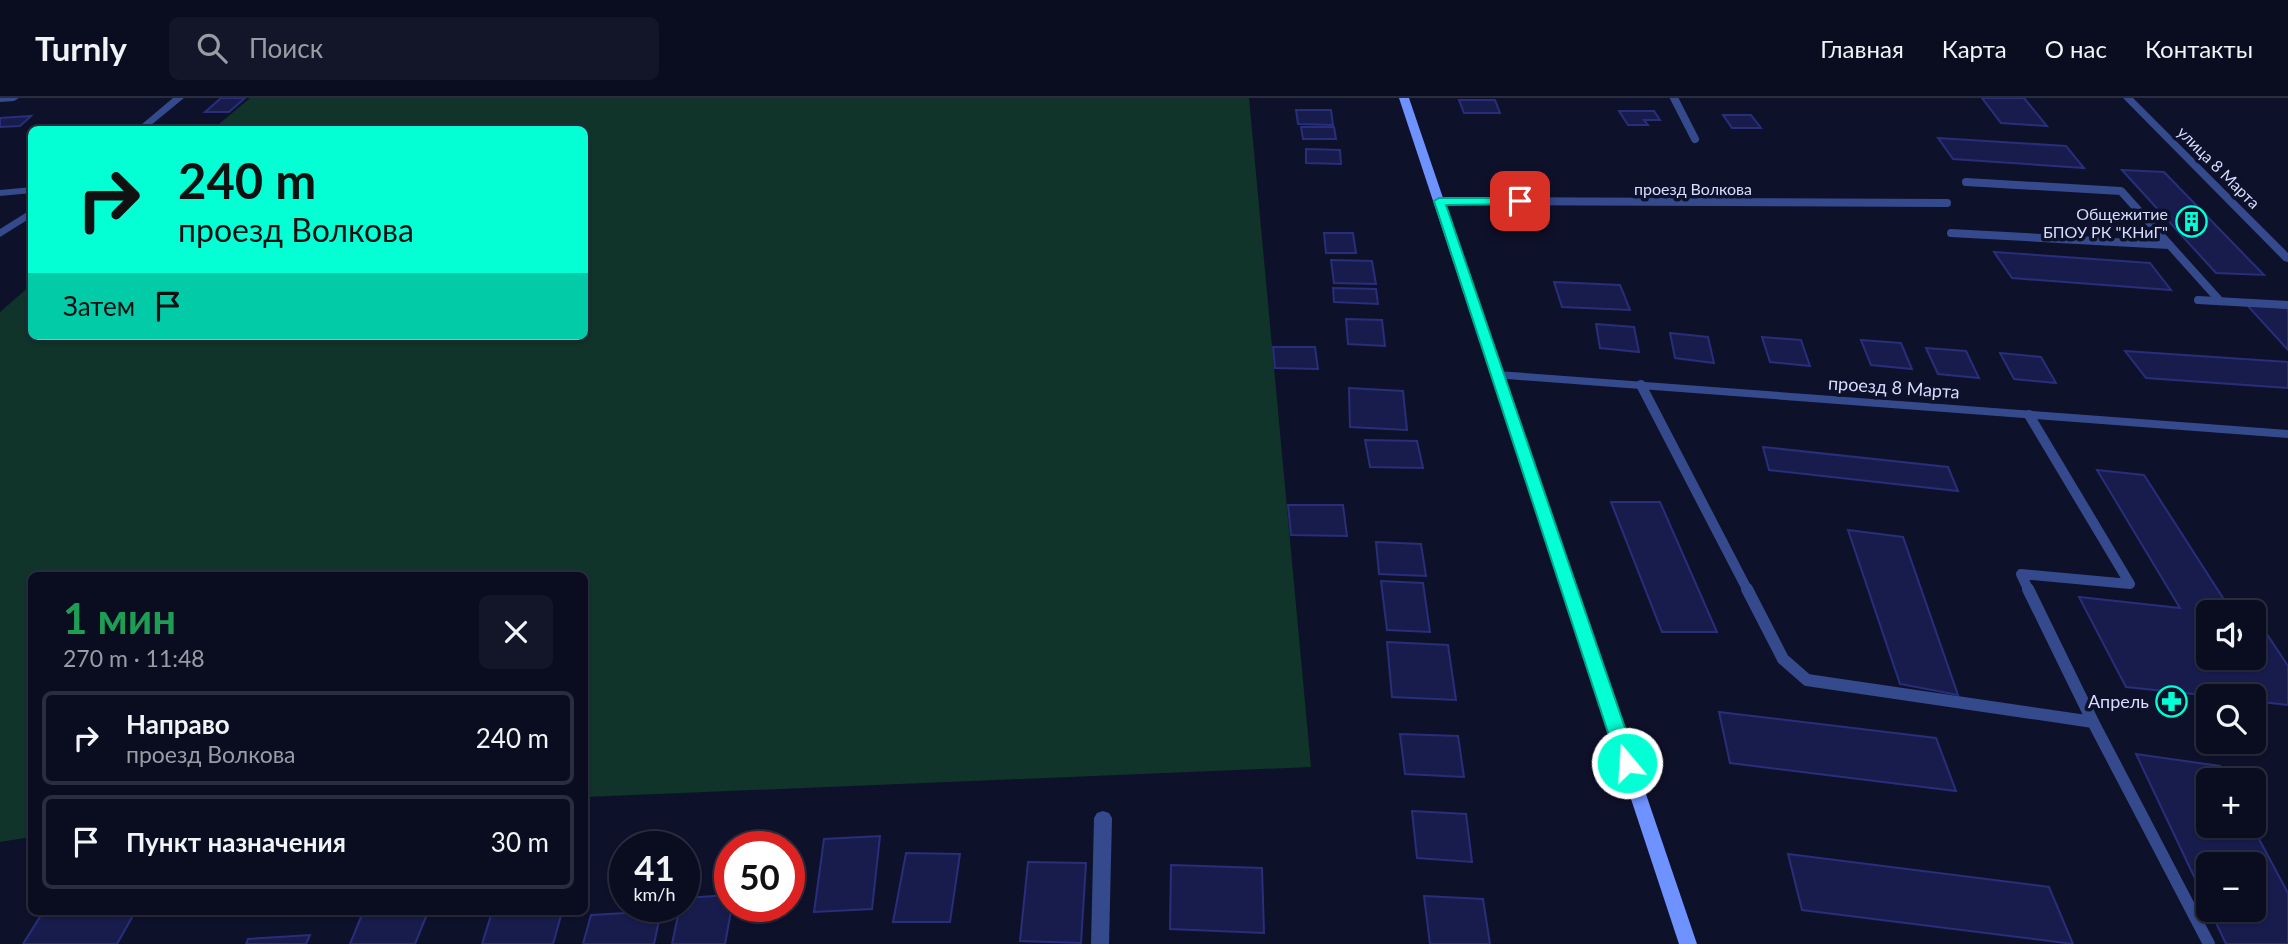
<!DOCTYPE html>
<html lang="ru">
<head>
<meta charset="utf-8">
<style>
  body { margin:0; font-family:Lato,sans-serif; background:#131629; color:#f1f3f6; height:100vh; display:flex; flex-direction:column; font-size:26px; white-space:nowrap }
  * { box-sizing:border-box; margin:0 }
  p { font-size:23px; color:#999ca5 }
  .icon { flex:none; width:38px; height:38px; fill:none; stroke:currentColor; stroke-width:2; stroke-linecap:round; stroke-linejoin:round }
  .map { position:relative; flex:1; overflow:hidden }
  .drawer { position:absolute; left:28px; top:474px; width:560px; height:343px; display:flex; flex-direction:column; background:#0a0d20; border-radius:10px; box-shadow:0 2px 5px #0004,0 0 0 2px #2a2d3e }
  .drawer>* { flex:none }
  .top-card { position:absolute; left:28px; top:28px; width:560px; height:214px; border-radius:10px; box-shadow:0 2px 5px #0004,0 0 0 2px #2a2d3e; background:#03ffd3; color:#111; overflow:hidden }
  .buttons { position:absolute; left:2196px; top:502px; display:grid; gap:14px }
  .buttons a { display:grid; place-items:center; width:70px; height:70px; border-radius:10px; background:#0a0d20; box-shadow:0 2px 5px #0004,0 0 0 2px #2a2d3e; font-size:35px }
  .speed { position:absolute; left:609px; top:733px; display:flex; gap:14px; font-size:35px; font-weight:700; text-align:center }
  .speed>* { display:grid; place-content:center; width:91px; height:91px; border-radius:50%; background:#0a0d20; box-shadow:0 2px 5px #0004,0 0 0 2px #2a2d3e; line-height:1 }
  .speed small { font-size:18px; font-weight:400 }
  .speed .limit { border:10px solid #d22; background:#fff; color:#111 }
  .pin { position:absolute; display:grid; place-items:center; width:60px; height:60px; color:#fff; margin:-30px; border-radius:14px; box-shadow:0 4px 10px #0006 }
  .me { position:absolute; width:77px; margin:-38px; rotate:342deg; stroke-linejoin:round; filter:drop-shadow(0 0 5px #0008) }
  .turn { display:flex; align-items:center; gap:24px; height:147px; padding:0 35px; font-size:32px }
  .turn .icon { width:91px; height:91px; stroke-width:2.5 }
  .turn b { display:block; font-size:49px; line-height:60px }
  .then { display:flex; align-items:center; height:66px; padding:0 35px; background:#0003; gap:14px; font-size:26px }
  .round { display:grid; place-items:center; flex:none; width:74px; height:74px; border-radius:10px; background:#131629 }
  .headline { display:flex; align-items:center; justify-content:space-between; height:119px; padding:0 35px }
  h1 { font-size:42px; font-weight:700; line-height:52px; color:#1e9e55 }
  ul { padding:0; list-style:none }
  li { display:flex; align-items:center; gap:21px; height:94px; margin:0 14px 10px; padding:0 21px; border:4px solid #2a2d3e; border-radius:10px }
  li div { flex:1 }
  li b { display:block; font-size:26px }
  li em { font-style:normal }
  header { display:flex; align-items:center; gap:42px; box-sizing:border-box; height:98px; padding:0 35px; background:#0a0d20; border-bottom:2px solid #2a2d3e }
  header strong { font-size:33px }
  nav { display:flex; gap:38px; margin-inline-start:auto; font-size:24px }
  .search { width:490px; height:63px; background:#131629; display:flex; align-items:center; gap:18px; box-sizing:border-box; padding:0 24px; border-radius:10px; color:#999ca5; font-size:26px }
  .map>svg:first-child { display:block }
</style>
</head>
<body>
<header>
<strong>Turnly</strong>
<div class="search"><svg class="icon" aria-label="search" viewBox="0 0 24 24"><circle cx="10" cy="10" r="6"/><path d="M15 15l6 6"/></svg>Поиск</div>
<nav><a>Главная</a><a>Карта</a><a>О нас</a><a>Контакты</a></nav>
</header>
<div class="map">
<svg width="2288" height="846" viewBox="0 0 2288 846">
  <rect width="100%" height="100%" fill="#0e112a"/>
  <polygon fill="#103429" points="250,0 1249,0 1311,669 585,699 584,478 32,478 31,739 0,744 0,214 31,187 32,238 584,238 584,32 213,31"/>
  <g fill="#181c4c" stroke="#282e7a" stroke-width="2">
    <polygon points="221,0 245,0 229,14 205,14"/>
    <polygon points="1982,0 2024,0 2047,28 2001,25"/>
    <polygon points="1459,2 1495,2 1500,15 1464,15"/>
    <polygon points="1296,12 1331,12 1333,27 1298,26"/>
    <polygon points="1619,13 1654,13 1660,22 1644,22 1648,27 1628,27"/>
    <polygon points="1723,17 1751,17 1761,30 1732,30"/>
    <polygon points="31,18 20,28 0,29 0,20"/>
    <polygon points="1301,29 1334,29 1336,41 1303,41"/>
    <polygon points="1938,40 2066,48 2084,70 1953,61"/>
    <polygon points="1306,51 1340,52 1341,66 1306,65"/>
    <polygon points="2122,72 2164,74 2264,177 2216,175"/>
    <polygon points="1324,135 1353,135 1356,155 1326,155"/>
    <polygon points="1994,154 2150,165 2171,192 2012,180"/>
    <polygon points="1331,162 1372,163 1376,186 1334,185"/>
    <polygon points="1554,184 1620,187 1630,212 1562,209"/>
    <polygon points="1333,190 1376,191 1378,206 1334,204"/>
    <polygon points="2247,207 2288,210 2288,252"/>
    <polygon points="1346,221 1382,222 1385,248 1348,246"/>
    <polygon points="1596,226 1634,229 1639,254 1600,250"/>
    <polygon points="1670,235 1708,239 1714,265 1675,260"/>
    <polygon points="1762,239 1801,242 1810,268 1770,264"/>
    <polygon points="1861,242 1901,245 1912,271 1871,267"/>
    <polygon points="1273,249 1315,249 1318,271 1275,270"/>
    <polygon points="1926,250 1966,253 1979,280 1938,276"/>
    <polygon points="2125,253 2288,264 2288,290 2146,280"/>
    <polygon points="2000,255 2041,259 2056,285 2014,281"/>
    <polygon points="1349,290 1403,293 1407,332 1350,329"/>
    <polygon points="1365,342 1417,343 1423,370 1370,369"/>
    <polygon points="1763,349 1948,369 1958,393 1769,372"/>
    <polygon points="2097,372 2144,377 2232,514 2208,514 2208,560 2254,560 2255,518 2288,568 2288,607 2254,603 2254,598 2213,598 2126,589 2079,499 2180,510"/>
    <polygon points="1611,404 1660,404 1717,534 1662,534"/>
    <polygon points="1288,407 1343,407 1347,438 1291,437"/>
    <polygon points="1848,432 1903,439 1958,597 1900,586"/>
    <polygon points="1376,444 1421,446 1426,478 1379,476"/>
    <polygon points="1381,483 1423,485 1430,534 1387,532"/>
    <polygon points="1387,544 1448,547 1456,602 1392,599"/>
    <polygon points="1719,614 1936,640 1956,693 1730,665"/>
    <polygon points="1400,636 1458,638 1464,679 1405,676"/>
    <polygon points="2136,656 2220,668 2228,682 2208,682 2208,728 2252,728 2288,795 2288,846 2226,846 2210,812 2254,812 2254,766 2208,766 2208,808"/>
    <polygon points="1412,713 1466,716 1472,764 1417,760"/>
    <polygon points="880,738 872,811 814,814 824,741"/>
    <polygon points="906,755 960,756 950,824 893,824"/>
    <polygon points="1788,756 2049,789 2073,846 1802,812"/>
    <polygon points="1028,764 1086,765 1081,845 1020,843"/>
    <polygon points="1171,767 1262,770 1264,835 1170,831"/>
    <polygon points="730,797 732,808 725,846 672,846 680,808 684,808 684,800"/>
    <polygon points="1424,798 1483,801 1490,846 1430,846"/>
    <polygon points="661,813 654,846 583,846 591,817"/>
    <polygon points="43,814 135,814 117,846 23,846"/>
    <polygon points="363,814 428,814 415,846 350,846"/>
    <polygon points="492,814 562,814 553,846 482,846"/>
    <polygon points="310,837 306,846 246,846 248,841"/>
  </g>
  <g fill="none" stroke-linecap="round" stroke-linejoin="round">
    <g stroke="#354a8d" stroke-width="8">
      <polyline points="1674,0 1695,41"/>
      <polyline points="1966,84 2121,93 2220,203"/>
      <polyline points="1439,103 1947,105"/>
      <polyline points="1951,135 2169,147"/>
      <polyline points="2198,202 2288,207"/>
    </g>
    <g stroke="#354a8d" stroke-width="10">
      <polyline points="1641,287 1748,493"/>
      <polyline points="2029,317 2130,486 2021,476 2029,493"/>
    </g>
    <g stroke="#354a8d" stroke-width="12">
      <polyline points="1747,491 1783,561 1807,582 2093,624"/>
      <polyline points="2028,491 2093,624 2209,846"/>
    </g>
    <g fill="#354a8d" fill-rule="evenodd">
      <polygon points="0,0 19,0 14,3 0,4"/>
      <polygon points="173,0 184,0 145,32 135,32"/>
      <polygon points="2123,0 2133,0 2288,155 2288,164 2284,163"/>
      <polygon points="32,89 32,95 0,98 0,92"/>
      <polygon points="32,111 32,119 0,139 0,131"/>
      <polygon points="1498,273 2288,332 2288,340 1494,280 1492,277"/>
      <polygon points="1103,713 1109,715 1112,720 1109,846 1091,846 1094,720 1097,715"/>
    </g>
    <polygon fill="#6e92ff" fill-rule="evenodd" points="1399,0 1409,0 1697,846 1679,846"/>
  </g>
  <polygon fill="#03ffd3" stroke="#02a689" stroke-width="2" points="1520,100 1524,101 1524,106 1446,107 1637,665 1634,670 1627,673 1621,670 1618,665 1434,103 1439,100"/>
  <defs>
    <symbol id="building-ring" viewBox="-11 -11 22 22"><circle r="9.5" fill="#0e112a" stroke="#03ffd3" stroke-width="1.5"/><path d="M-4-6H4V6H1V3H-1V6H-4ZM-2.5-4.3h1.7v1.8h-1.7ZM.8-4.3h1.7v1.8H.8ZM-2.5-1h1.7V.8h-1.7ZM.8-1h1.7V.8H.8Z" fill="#03ffd3"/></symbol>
    <symbol id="pharmacy-ring" viewBox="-11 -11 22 22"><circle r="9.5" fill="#0e112a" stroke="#03ffd3" stroke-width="1.5"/><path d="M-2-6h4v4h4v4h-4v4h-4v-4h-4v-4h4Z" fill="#03ffd3"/></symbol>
  </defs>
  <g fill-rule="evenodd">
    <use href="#building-ring" x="2174" y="106" width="35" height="35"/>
    <use href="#pharmacy-ring" x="2154" y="586" width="35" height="35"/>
  </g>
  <g text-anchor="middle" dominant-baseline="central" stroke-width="7" stroke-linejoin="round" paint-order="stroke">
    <g font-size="16" fill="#d7ddff" stroke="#0e112a">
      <text transform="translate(2219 69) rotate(45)">улица 8 Марта</text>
      <text x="1693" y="90">проезд Волкова</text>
    </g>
    <g font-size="16" fill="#d7ddff" stroke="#0e112a" text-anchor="end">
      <text x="2168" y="115">Общежитие<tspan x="2168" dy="18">БПОУ РК "КНиГ"</tspan></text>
    </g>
    <g font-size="18" fill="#d7ddff" stroke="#0e112a">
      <text transform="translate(1894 289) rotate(4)">проезд 8 Марта</text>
    </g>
    <g font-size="18" fill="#d7ddff" stroke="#0e112a" text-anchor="end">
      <text x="2149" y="603">Апрель</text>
    </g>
  </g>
</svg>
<div class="buttons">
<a><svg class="icon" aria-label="sound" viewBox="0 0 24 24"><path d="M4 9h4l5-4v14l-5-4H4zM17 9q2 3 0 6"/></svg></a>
<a><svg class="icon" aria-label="search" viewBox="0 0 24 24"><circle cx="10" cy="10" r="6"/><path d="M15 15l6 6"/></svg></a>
<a>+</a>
<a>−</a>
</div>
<div class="speed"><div>41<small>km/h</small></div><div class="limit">50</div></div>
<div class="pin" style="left:1520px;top:103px;background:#d93025"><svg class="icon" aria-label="arrive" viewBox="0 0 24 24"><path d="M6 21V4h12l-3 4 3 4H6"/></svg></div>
<svg class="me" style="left:1627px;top:665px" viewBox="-20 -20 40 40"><circle r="17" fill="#03ffd3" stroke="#fff" stroke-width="3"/><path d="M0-11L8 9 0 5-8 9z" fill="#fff"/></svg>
<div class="top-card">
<div class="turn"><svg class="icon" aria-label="right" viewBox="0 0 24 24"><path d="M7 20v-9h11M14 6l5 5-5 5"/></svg><div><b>240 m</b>проезд Волкова</div></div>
<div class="then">Затем<svg class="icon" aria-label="arrive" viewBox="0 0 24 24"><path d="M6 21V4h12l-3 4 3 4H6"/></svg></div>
</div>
<section class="drawer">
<div class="headline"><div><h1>1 мин</h1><p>270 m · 11:48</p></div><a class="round"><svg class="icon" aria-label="close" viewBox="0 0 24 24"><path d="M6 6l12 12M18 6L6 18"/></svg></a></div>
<ul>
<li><svg class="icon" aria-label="right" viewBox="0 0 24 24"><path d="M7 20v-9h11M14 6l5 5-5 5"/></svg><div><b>Направо</b><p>проезд Волкова</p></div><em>240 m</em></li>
<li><svg class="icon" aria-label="arrive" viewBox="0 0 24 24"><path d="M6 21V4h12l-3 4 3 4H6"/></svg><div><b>Пункт назначения</b></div><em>30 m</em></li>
</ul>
</section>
</div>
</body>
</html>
